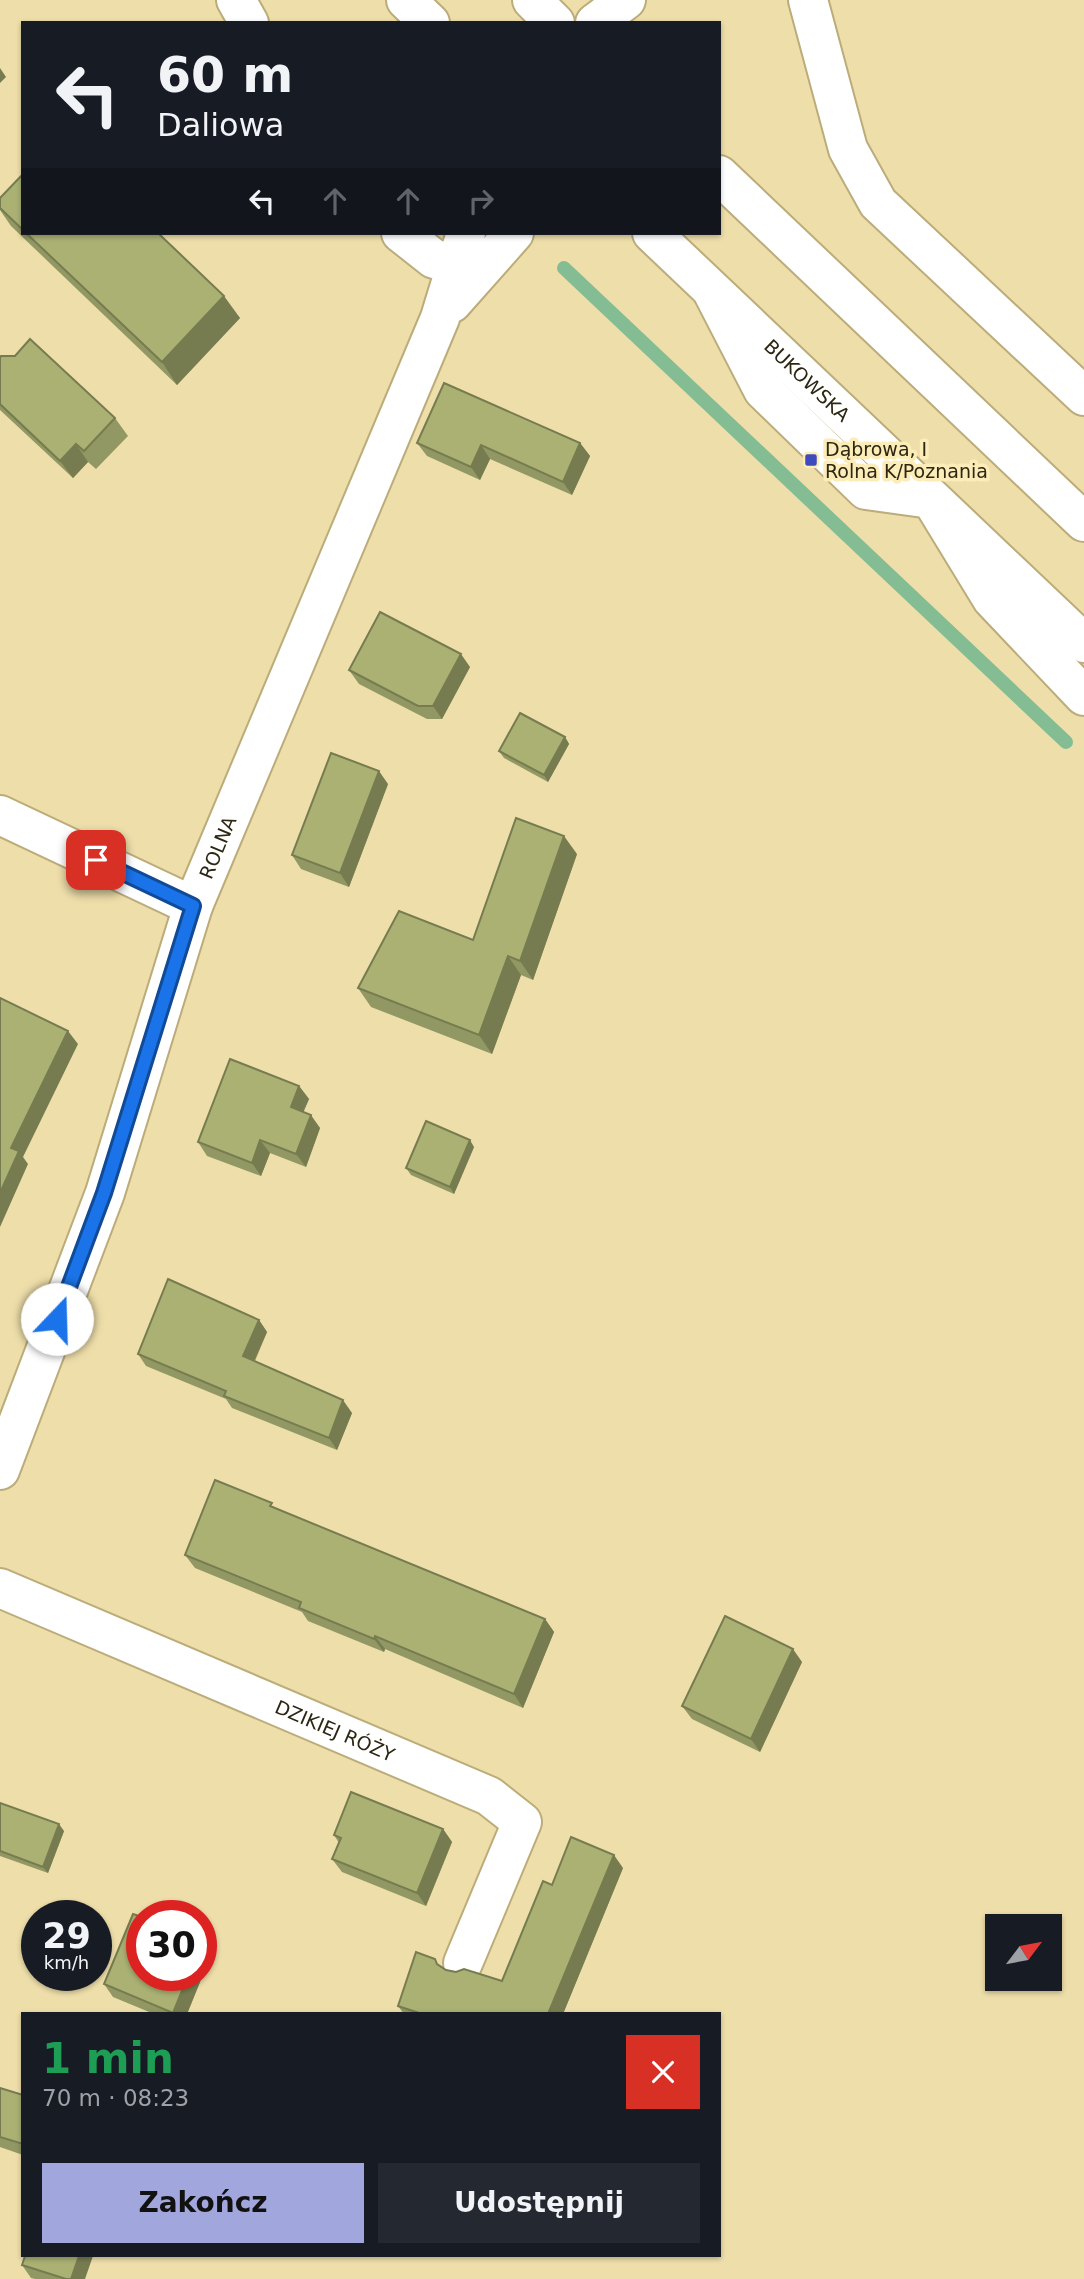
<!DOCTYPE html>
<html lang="pl">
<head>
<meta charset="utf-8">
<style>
  body { margin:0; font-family:"DejaVu Sans",sans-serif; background:#242831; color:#f1f3f6; height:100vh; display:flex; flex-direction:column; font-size:26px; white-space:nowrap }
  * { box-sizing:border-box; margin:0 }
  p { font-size:23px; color:#9ea1a6 }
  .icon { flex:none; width:38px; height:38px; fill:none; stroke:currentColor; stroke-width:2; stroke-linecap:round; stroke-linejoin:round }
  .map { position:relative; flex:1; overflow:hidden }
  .sheet { position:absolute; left:21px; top:2012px; width:700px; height:245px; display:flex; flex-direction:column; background:#171b24; border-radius:0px; box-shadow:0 2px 5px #0004 }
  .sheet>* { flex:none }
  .top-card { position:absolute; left:21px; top:21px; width:700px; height:214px; border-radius:0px; box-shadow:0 2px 5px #0004; background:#171b24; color:#f1f3f6; overflow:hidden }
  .needle { width:46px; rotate:58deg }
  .tools { position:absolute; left:985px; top:1914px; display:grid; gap:14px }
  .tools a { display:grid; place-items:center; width:77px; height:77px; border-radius:0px; background:#171b24; box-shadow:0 2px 5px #0004; font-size:35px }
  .speed { position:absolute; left:21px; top:1900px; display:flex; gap:14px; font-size:35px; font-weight:700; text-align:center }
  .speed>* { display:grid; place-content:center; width:91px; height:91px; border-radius:50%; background:#171b24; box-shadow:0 2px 5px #0004; line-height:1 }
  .speed small { font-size:18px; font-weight:400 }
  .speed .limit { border:10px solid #d22; background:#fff; color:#111 }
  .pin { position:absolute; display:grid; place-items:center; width:60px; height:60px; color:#fff; margin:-30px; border-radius:14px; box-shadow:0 4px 10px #0006 }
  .me { position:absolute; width:77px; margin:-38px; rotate:21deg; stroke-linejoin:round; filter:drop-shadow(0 0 5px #0008) }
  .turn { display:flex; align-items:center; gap:24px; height:147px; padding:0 21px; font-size:32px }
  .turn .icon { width:91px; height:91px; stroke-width:2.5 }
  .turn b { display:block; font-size:49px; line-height:60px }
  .lanes { display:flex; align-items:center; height:66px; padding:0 21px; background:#0003; justify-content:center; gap:35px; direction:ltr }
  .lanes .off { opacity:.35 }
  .round { display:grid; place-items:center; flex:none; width:74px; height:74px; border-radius:0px; background:#242831 }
  .headline { display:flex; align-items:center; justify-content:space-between; height:119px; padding:0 21px }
  h1 { font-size:42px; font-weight:700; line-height:52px; color:#1e9e55 }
  .cta { display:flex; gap:14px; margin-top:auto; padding:14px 21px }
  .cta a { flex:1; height:80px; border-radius:0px; background:#a1a7dd; color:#111; font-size:28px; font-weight:700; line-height:80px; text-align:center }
  .cta a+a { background:#242831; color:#f1f3f6 }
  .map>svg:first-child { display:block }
</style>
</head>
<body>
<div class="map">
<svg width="1084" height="2279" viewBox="0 0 1084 2279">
  <rect width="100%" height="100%" fill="#eedeaa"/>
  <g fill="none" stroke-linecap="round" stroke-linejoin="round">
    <polyline stroke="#84bd94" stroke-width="14" points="564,268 1066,742"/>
    <defs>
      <g id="minor">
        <polyline points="236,0 249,23"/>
        <polyline points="808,0 848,149 878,203 1084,396"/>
        <polyline points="595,23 626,0"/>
        <polyline points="401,233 434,259 458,263 477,273"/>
        <polyline points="713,293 763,390 866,490 931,499 992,599 1084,696"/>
        <polyline points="452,303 514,233"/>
        <polyline points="0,815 193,906"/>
        <path id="s1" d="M0,1470L105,1193L193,906L440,318L466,233"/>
        <path id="s2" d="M0,1588L489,1796L522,1822L463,1963"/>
      </g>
      <g id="major">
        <polyline points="406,0 430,23"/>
        <polyline points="532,0 555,23"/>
        <polyline points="719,175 1084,522"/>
        <path id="s3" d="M652,233L1084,643"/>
      </g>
    </defs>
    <use href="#minor" stroke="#bcac7a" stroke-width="42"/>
    <use href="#major" stroke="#bcac7a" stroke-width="42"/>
    <use href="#minor" stroke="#fff" stroke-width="38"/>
    <use href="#major" stroke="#fff" stroke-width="38"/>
  </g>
  <g fill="#929863">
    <polygon points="23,174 23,233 158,233 240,318 177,385 11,226 0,210 0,198"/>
    <polygon points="0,358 115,418 128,436 96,469 88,462 73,478 0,410"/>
    <polygon points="417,443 580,443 590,456 572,495 490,459 480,480 427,456"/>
    <polygon points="470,667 442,719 427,719 359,684 349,670"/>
    <polygon points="565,737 569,744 548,782 504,758 499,751"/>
    <polygon points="388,784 349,887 301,869 292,855"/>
    <polygon points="577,854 533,980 521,975 492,1054 371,1007 358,988 473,940"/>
    <polygon points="299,1086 309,1099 303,1112 320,1128 306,1167 270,1153 261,1176 207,1156 198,1142"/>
    <polygon points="474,1147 454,1194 411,1175 406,1168"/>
    <polygon points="259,1320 267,1332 255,1361 352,1413 337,1450 232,1408 226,1399 146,1366 138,1354"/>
    <polygon points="275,1508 545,1619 554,1632 523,1708 385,1649 384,1652 308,1621 302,1612 195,1568 185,1555"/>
    <polygon points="802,1662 760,1752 692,1719 682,1706"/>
    <polygon points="0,1803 64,1831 48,1873 0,1856"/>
    <polygon points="443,1829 452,1842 426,1906 342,1872 332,1859 339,1843 334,1835"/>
    <polygon points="623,1868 563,2014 404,2014 398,2006 439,1965 446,1970 502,1981 552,1885"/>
    <polygon points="211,1955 187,2014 154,2014 113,1997 104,1984"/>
    <polygon points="0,2088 23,2095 23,2155 0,2147"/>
    <polygon points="22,2265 85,2279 35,2279 31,2278"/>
  </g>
  <g fill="#777c50">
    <polygon points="0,68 6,77 0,83"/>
    <polygon points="224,296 240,318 177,385 162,362"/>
    <polygon points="580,443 590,456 572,495 563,482"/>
    <polygon points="76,444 88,462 73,478 60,461"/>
    <polygon points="481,445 490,459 480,480 471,467"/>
    <polygon points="461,654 470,667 442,719 433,706"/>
    <polygon points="565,737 569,744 548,782 544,775"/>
    <polygon points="379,771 388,784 349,887 340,873"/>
    <polygon points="564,836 577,854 533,980 520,961"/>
    <polygon points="508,956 521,975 492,1054 479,1035"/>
    <polygon points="68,1031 78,1044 23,1157 28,1164 0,1227 0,1193 11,1148"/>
    <polygon points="299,1086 309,1099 300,1120 291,1107"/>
    <polygon points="311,1115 320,1128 306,1167 296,1154"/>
    <polygon points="260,1140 270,1153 261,1176 252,1163"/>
    <polygon points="470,1140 474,1147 454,1194 450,1187"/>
    <polygon points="259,1320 267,1332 251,1368 243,1356"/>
    <polygon points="343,1400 352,1413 337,1450 329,1438"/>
    <polygon points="545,1619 554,1632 523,1708 514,1694"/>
    <polygon points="375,1636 385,1649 384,1652 374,1639"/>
    <polygon points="793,1649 802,1662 760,1752 751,1739"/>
    <polygon points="59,1824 64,1831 48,1873 43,1867"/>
    <polygon points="443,1829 452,1842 426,1906 417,1893"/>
    <polygon points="614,1855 623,1868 563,2014 548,2014"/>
    <polygon points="202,1942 211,1955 187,2014 174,2014 173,2013 188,1976 201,1976"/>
    <polygon points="79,2256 93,2256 85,2279 71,2279"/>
  </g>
  <g fill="#aab173" stroke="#777c50" stroke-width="2">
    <polygon points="23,174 23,230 0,208 0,198"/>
    <polygon points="26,233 158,233 224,296 162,362"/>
    <polygon points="30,339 115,418 84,451 76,444 60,461 0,404 0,358 1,356 15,356"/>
    <polygon points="444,383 580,443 563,482 481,445 471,467 417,443"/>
    <polygon points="380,612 461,654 433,706 418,706 349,670"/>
    <polygon points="520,713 565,737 544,775 499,751"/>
    <polygon points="331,753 379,771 340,873 292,855"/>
    <polygon points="516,818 564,836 520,961 508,956 479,1035 358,988 399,911 473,940"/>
    <polygon points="0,998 68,1031 11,1148 19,1151 0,1193"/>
    <polygon points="230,1059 299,1086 291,1107 311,1115 296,1154 260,1140 252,1163 198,1142"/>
    <polygon points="426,1121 470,1140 450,1187 406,1168"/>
    <polygon points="168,1279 259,1320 243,1356 343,1400 329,1438 224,1396 226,1391 138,1354"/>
    <polygon points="215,1480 272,1503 270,1506 545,1619 514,1694 375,1636 374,1639 299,1608 301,1602 185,1555"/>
    <polygon points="725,1616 793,1649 751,1739 682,1706"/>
    <polygon points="351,1792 443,1829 417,1893 332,1859 341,1838 334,1835"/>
    <polygon points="0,1803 59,1824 43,1867 0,1851"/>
    <polygon points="571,1837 614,1855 548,2014 422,2014 398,2006 416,1952 435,1959 437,1964 446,1970 456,1972 464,1969 502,1981 543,1881 552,1885"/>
    <polygon points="133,1914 142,1917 142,1976 188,1976 173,2013 104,1984"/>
    <polygon points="0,2088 23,2095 23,2144 0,2137"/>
    <polygon points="25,2256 79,2256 71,2279 66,2279 22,2265"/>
  </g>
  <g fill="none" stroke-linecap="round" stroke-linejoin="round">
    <defs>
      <polyline id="route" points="57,1319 104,1193 193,906 96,860"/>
    </defs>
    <use href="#route" stroke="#114b97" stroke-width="18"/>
    <use href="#route" stroke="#1a73e8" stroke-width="12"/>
  </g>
  <rect fill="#3f4abe" stroke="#fcecb7" stroke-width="2.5" x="804" y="453" width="14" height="14" rx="3.5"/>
  <g text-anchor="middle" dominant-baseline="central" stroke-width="7" stroke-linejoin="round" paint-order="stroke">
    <g font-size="19" fill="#2c2612" stroke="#fcecb7">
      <text stroke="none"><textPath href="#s3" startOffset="214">BUKOWSKA</textPath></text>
      <text stroke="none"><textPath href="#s1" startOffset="660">ROLNA</textPath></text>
      <text stroke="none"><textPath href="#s2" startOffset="364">DZIKIEJ RÓŻY</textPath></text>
    </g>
    <g font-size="19" fill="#2c2612" stroke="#fcecb7" text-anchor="start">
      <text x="825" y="449">Dąbrowa, I<tspan x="825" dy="22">Rolna K/Poznania</tspan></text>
    </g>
  </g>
</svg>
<div class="tools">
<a><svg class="needle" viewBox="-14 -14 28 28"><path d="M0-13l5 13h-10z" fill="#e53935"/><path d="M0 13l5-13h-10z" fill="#9ea1a6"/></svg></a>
</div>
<div class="speed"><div>29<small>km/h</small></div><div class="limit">30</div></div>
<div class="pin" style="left:96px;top:860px;background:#d93025"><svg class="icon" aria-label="arrive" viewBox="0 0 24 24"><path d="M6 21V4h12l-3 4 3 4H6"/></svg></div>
<svg class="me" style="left:57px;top:1319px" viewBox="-20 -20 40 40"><circle r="19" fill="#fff"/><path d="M0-13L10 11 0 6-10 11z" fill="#1a73e8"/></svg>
<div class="top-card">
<div class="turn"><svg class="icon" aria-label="left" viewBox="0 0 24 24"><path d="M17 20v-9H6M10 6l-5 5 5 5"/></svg><div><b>60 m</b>Daliowa</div></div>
<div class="lanes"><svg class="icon" aria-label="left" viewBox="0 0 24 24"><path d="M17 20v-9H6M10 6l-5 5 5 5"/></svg><svg class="icon off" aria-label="ahead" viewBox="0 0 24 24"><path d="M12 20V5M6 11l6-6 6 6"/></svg><svg class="icon off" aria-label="ahead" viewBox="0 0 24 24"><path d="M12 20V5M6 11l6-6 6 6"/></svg><svg class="icon off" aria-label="right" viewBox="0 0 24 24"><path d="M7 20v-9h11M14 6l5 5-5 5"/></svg></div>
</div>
<section class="sheet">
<div class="headline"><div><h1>1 min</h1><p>70 m · 08:23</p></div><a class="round" style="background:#d93025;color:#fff"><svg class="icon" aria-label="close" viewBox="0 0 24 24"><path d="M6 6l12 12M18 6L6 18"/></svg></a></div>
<div class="cta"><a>Zakończ</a><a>Udostępnij</a></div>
</section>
</div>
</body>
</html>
